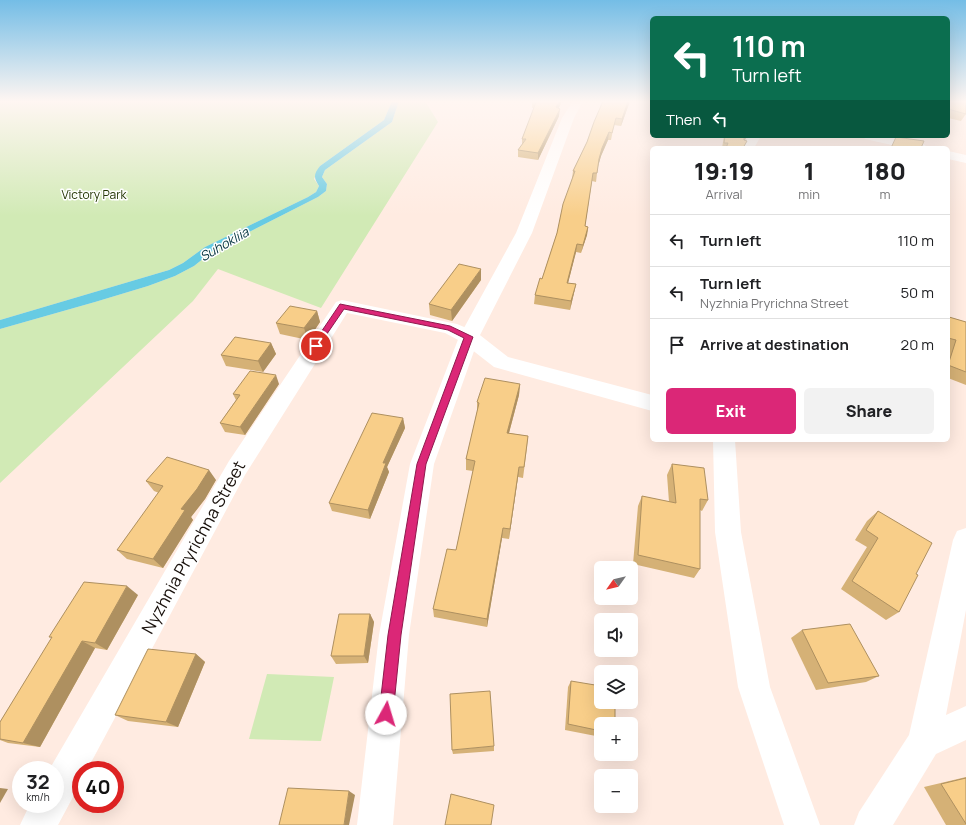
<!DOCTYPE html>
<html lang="en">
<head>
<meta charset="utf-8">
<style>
  body { margin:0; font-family:Manrope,sans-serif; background:#f2f2f2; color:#202124; height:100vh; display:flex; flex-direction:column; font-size:15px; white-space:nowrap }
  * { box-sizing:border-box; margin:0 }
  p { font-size:13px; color:#757577 }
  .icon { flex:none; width:22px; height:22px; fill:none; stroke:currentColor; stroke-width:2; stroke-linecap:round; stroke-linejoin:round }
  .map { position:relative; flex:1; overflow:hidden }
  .drawer { position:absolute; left:650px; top:146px; width:300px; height:296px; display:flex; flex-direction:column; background:#fff; border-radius:6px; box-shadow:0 4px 16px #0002 }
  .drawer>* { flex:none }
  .top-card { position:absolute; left:650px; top:16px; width:300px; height:122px; border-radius:6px; box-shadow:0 4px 16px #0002; background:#0b6e4f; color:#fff; overflow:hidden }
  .needle { width:26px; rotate:236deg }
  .controls { position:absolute; left:594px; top:561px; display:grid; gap:8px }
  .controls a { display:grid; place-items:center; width:44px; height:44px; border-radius:6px; background:#fff; box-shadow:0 4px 16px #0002; font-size:20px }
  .speed { position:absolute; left:12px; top:761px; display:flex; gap:8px; font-size:20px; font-weight:700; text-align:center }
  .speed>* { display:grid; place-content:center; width:52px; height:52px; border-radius:50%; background:#fff; box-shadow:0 4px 16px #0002; line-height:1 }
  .speed small { font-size:10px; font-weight:400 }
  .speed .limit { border:6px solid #d22; background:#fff; color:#111 }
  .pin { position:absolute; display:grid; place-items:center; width:34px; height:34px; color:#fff; margin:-17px; border:2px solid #fff; border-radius:50%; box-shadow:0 1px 4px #0007 }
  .me { position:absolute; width:44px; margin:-22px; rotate:6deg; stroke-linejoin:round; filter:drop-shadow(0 0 3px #0008) }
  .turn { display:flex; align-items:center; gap:14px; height:84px; padding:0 16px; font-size:18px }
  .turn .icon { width:52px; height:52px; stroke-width:2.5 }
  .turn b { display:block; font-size:28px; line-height:34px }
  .then { display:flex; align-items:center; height:38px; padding:0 16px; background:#0003; gap:8px; font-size:15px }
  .eta { display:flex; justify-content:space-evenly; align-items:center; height:68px; text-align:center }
  .eta b { font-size:24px; font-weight:800; line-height:28px }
  .cta { display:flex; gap:8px; margin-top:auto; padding:8px 16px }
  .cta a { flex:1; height:46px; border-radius:6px; background:#db2777; color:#fff; font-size:16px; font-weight:800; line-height:46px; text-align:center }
  .cta a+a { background:#f2f2f2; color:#202124 }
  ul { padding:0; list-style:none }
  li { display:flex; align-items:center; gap:12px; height:52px; padding:0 16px; border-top:1px solid #e0e0e0 }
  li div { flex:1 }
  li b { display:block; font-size:15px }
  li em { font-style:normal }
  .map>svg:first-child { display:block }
</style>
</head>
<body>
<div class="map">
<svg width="966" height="825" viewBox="0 0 966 825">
  <rect width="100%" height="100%" fill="#ffebe1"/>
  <g fill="#d1eab5">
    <polygon points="0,101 392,101 384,120 320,166 314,179 319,186 316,192 308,197 205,247 183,263 169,270 0,320"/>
    <polygon points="399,101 425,101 438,122 321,308 218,269 193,301 0,483 0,329 95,302 148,286 175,276 194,266 214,250 318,197 326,191 327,184 322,177 325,170 392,122"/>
    <polygon points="267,674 334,677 321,741 249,739"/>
  </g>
  <path fill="#67cbe3" d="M392,101H399L392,122L325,170L322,177L327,184L326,191L318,197L214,250L194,266L175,276L148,286L95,302L0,329V320L169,270L183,263L205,247L308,197L316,192L319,186C313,177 314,174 320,166L384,120Z"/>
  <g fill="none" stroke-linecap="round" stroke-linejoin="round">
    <g fill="#fff" fill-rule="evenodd">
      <polygon points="638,101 652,101 652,105 639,103"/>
      <polygon points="749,136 761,136 754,148 742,148"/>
      <polygon points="863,136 885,136 925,145 927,148 905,148 865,139"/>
      <polygon points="948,151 966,155 966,163 948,159"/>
      <polygon points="342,300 457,324 476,332 508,357 652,395 652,411 494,367 462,342 445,333 347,313 245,475 87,770 81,770 81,782 58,825 20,825 30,804 55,804 55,770 49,770 229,461 336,302"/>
      <polygon points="713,440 735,440 741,532 770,687 820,825 784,825 738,687 715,532"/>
      <polygon points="966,528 966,610 946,715 966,706 966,740 936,754 893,825 854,825 859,812 909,735 953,540 957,531"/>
    </g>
    <polygon fill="#fff" fill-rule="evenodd" points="573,101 583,101 574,118 532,233 479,337 434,464 409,635 393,825 357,825 379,635 410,464 459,337 516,233 562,118"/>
  </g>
  <g fill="#d5b176">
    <polygon points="532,101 562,101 558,109 559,116 538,160 518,157 518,150 522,145 522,139 534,108 532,108"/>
    <polygon points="603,101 630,101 621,126 614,125 611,140 608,140 601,156 598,165 596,182 592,181 585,226 588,227 587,235 581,253 576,252 568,283 576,284 574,293 570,310 534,304 535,295 542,279 557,233 572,179 573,171 587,142"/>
    <polygon points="948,101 966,101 966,114 961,121 948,118"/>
    <polygon points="724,136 747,136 745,140 744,148 722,148"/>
    <polygon points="481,280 452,321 430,315 429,304"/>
    <polygon points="317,311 320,322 308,340 280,334 276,323"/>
    <polygon points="949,317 966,322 966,385 948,378 948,318"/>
    <polygon points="271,343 276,354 263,372 226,366 221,355"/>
    <polygon points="279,384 245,435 225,432 220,423 236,400 233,394"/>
    <polygon points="520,384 519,395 509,433 528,436 527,447 523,478 518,477 509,539 502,538 487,627 434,617 433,609 456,550 473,471 466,470 466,459 477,412 477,402"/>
    <polygon points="403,418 405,428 387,467 389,472 370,519 332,511 329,503"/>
    <polygon points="672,464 708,500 702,511 700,510 700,569 694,578 633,564 638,506 642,496 669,502 667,475"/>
    <polygon points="216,480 205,499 191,517 193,520 163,568 127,559 117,550 159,493 154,491 146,481"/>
    <polygon points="878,511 916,574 899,612 886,620 841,589 867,547 855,540 867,521"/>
    <polygon points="138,595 107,650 95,648 40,747 8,743 0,740 0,722 52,638 49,637"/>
    <polygon points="370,614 374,622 368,663 336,664 331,656"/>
    <polygon points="802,630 879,676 866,682 816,690 791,638"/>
    <polygon points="196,654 205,662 178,727 128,721 115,715"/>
    <polygon points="571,681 601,724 601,737 565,730 568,687"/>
    <polygon points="494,746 494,751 453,754 452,750"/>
    <polygon points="966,777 966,825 946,825 924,787"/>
  </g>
  <g fill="#ae9060">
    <polygon points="560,101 562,101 556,114 556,107"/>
    <polygon points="628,101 630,101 621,126 622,119"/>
    <polygon points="560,109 559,116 538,160 538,153"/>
    <polygon points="609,132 608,140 601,156 598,167 599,159 602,148"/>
    <polygon points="745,136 747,136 741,147 744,138"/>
    <polygon points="588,227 587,235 581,253 583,245"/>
    <polygon points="577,244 576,252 566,291 567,283"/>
    <polygon points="481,269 481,280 452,321 451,310"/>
    <polygon points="576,284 574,293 570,310 571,301"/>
    <polygon points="317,311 320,322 308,340 304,328"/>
    <polygon points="271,343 276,354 263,372 258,361"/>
    <polygon points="276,375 279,384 245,435 240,427"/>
    <polygon points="520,384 519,395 506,444 507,433"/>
    <polygon points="403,418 405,428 387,467 389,472 370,519 368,510 383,463"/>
    <polygon points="519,467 518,477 509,539 510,529"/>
    <polygon points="209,470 216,480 205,499 191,517 193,520 163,568 153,559 181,509"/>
    <polygon points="503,528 502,538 487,627 487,619"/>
    <polygon points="127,586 138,595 107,650 95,643"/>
    <polygon points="370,614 374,622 368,663 364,656"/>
    <polygon points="82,641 95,648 40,747 23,743"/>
    <polygon points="196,654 205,662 178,727 166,722"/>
    <polygon points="0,788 8,789 0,803"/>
    <polygon points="349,791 355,795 349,825 344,825"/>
  </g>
  <g fill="#f8ce89" stroke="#ae9060">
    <polygon points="532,101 560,101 556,107 560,109 538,153 518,150 526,139 522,139 536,102"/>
    <polygon points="603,101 628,101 622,119 616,118 612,133 609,132 602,148 599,159 597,173 593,173 585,226 588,227 583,245 577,244 567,283 576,284 571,301 535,295 540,278 542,279 557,233 563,204 575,171 573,171 587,142 594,122"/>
    <polygon points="948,101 966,101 966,114 948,109"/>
    <polygon points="725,136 745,136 744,138 744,140 747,141 743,148 726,148 728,143 724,143"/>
    <polygon points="896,137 924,141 921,148 891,148"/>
    <polygon points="459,264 481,269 451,310 429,304"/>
    <polygon points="290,306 317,311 304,328 276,323"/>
    <polygon points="949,317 966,322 966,372 948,365 956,340 948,338 948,321"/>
    <polygon points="235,337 271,343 258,361 221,355"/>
    <polygon points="250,371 276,375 240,427 220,423 240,395 233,394"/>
    <polygon points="485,378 520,384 507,433 528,436 524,467 519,467 510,529 503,528 487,619 433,609 447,549 456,550 475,461 466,459 479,403 477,402"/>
    <polygon points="372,413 403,418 383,463 386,463 368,510 329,503"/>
    <polygon points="167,457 209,470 197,489 181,509 185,510 153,559 117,550 163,486 146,481"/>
    <polygon points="672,464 704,468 708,500 700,499 700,569 638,555 642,496 676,503"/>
    <polygon points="878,511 932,543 916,574 918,575 899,612 852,581 878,538 866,530"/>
    <polygon points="84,582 127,586 95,643 82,641 23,743 0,739 0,722 52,637 49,637"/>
    <polygon points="339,614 370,614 364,656 331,656"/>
    <polygon points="850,624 879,676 828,683 802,630"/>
    <polygon points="148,649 196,654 166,722 115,715"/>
    <polygon points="571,681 601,686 601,702 615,702 615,724 601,724 601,731 568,724"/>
    <polygon points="490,691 494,746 452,750 450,694"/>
    <polygon points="966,778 966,824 941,784"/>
    <polygon points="288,788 349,791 344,825 279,825"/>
    <polygon points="451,794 494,805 491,825 445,825"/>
  </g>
  <linearGradient id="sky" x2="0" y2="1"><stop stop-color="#74bde6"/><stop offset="0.47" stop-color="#fff6f2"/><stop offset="1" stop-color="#fff6f2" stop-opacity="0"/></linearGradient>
  <rect width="966" height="216" fill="url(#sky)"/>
  <polygon fill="#db2777" stroke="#8e194d" points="340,304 450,326 473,337 426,464 401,635 393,714 391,719 386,721 381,719 379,714 388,635 417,464 464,338 448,330 344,309 318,347 313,347 313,344"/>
  <g text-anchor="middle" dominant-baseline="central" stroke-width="3" stroke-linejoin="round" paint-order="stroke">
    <g font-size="12" fill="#233603" stroke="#fff">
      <text x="94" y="194">Victory Park</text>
    </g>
    <g font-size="13" font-style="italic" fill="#00313c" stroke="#fff">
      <text transform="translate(224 244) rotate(-30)">Suhokliia</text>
    </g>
    <g font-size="17" fill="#18100b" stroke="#fff">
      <text transform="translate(193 547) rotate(-61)">Nyzhnia Pryrichna Street</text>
    </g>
  </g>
</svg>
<div class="controls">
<a><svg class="needle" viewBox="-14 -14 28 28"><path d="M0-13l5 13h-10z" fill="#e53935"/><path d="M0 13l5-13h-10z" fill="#757577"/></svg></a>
<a><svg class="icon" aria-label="sound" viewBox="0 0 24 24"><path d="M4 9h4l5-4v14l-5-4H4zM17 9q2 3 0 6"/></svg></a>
<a><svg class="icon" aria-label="layers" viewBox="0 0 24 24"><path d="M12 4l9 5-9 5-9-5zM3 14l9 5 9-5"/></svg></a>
<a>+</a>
<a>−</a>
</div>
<div class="speed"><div>32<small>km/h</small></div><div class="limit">40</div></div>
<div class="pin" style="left:316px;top:346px;background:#d93025"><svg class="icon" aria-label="arrive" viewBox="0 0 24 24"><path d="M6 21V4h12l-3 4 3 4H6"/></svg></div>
<svg class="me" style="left:386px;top:714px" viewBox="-20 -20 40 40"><circle r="19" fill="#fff"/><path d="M0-13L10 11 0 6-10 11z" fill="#db2777"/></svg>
<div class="top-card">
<div class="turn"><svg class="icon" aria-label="left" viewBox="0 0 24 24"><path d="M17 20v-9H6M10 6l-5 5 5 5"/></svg><div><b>110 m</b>Turn left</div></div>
<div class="then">Then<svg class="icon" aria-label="left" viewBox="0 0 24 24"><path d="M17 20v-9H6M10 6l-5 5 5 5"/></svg></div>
</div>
<section class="drawer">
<div class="eta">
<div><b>19:19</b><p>Arrival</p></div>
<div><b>1</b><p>min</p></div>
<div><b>180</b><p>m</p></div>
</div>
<ul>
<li><svg class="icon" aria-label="left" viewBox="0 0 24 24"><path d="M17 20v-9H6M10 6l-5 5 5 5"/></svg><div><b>Turn left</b></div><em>110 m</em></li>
<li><svg class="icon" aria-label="left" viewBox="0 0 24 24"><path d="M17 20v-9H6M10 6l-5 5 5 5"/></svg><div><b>Turn left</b><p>Nyzhnia Pryrichna Street</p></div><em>50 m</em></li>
<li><svg class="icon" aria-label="arrive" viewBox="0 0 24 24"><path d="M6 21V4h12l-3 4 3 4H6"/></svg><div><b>Arrive at destination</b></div><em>20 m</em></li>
</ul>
<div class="cta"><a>Exit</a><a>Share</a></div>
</section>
</div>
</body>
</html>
